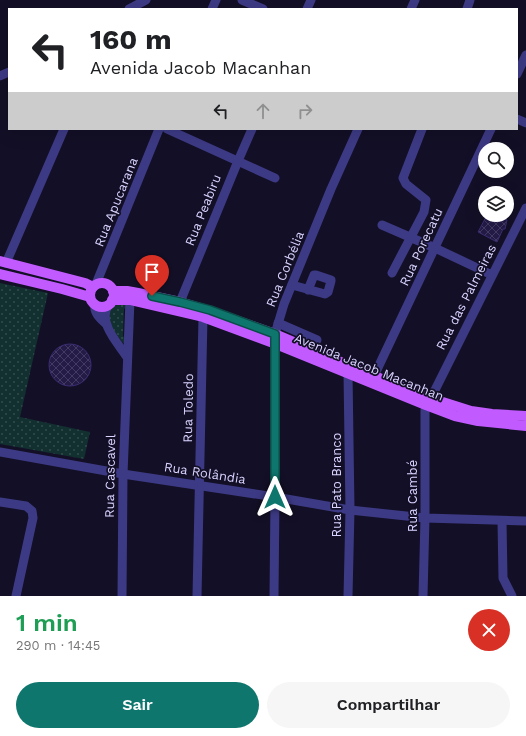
<!DOCTYPE html>
<html lang="pt">
<head>
<meta charset="utf-8">
<style>
  body { margin:0; font-family:"Work Sans",sans-serif; background:#f6f6f6; color:#202124; height:100vh; display:flex; flex-direction:column; font-size:15px; white-space:nowrap }
  * { box-sizing:border-box; margin:0 }
  p { font-size:13px; color:#757577 }
  .icon { flex:none; width:22px; height:22px; fill:none; stroke:currentColor; stroke-width:2; stroke-linecap:round; stroke-linejoin:round }
  .map { position:relative; height:596px; overflow:hidden }
  .drawer { display:flex; flex-direction:column; background:#fff; flex:1 }
  .drawer>* { flex:none }
  .hud { position:absolute; left:8px; top:8px; width:510px; height:122px; border-radius:0px; box-shadow:0 4px 16px #0002; background:#fff; color:#202124; overflow:hidden }
  .fabs { position:absolute; left:478px; top:142px; display:grid; gap:8px }
  .fabs a { display:grid; place-items:center; width:36px; height:36px; border-radius:50%; background:#fff; box-shadow:0 4px 16px #0002; font-size:20px }
  .pin { position:absolute; display:grid; place-items:center; width:34px; height:34px; color:#fff; margin:-41px -17px; border-radius:50% 50% 50% 0; rotate:-45deg; box-shadow:0 0 4px #0007 }
  .pin .icon { rotate:45deg }
  .me { position:absolute; width:44px; margin:-22px; rotate:0deg; stroke-linejoin:round; filter:drop-shadow(0 0 3px #0008) }
  .turn { display:flex; align-items:center; gap:14px; height:84px; padding:0 16px; font-size:18px }
  .turn .icon { width:52px; height:52px; stroke-width:2.5 }
  .turn b { display:block; font-size:28px; line-height:34px }
  .lanes { display:flex; align-items:center; height:38px; padding:0 16px; background:#0003; justify-content:center; gap:20px; direction:ltr }
  .lanes .off { opacity:.35 }
  .round { display:grid; place-items:center; flex:none; width:42px; height:42px; border-radius:21px; background:#f6f6f6 }
  .summary { display:flex; align-items:center; justify-content:space-between; height:68px; padding:0 16px }
  h1 { font-size:24px; font-weight:600; line-height:30px; color:#1e9e55 }
  .primary-button { display:flex; gap:8px; margin-top:auto; padding:8px 16px }
  .primary-button a { flex:1; height:46px; border-radius:24px; background:#0f766e; color:#fff; font-size:16px; font-weight:600; line-height:46px; text-align:center }
  .primary-button a+a { background:#f6f6f6; color:#202124 }
  .map>svg:first-child { display:block }
</style>
</head>
<body>
<div class="map">
<svg width="526" height="596" viewBox="0 0 526 596">
  <defs>
    <pattern id="grass-dots" width="8" height="8" patternUnits="userSpaceOnUse"><rect width="8" height="8" fill="#12302f"/><path d="M2 2h.1M6 6h.1" fill="none" stroke="#344d4e" stroke-width="1.8" stroke-linecap="round"/></pattern>
    <pattern id="building-cross-hatch" width="8" height="8" patternUnits="userSpaceOnUse"><rect width="8" height="8" fill="#241b47"/><path d="M0 0l8 8M0 8l8-8" fill="none" stroke="#433b63"/></pattern>
  </defs>
  <rect width="100%" height="100%" fill="#130f26"/>
  <g fill="url(#grass-dots)">
    <polygon points="0,283 48,293 20,417 90,432 84,459 0,444"/>
    <polygon points="121,304 125,304 127,306 124,309 123,336 127,340 124,343 122,342 110,325 109,311 114,306"/>
  </g>
  <g fill="url(#building-cross-hatch)" stroke="#3b2d73">
    <polygon points="487,215 496,215 507,220 505,229 503,229 497,242 478,232"/>
    <circle cx="70" cy="365" r="21"/>
  </g>
  <g fill="none" stroke-linecap="round" stroke-linejoin="round">
    <g stroke="#3d3a85" stroke-width="9">
      <polyline points="242,0 263,9"/>
      <polyline points="129,9 146,0"/>
      <polyline points="212,9 216,0"/>
      <polyline points="307,9 311,0"/>
      <polyline points="411,9 415,0"/>
      <polyline points="467,9 470,0"/>
      <polyline points="517,74 526,55"/>
      <polyline points="0,76 9,72"/>
      <polyline points="517,119 526,123"/>
      <polyline points="167,129 275,178"/>
      <polyline points="382,225 435,248 492,275"/>
      <polyline points="6,263 64,129"/>
      <polyline points="392,273 424,212 426,200 406,184 403,178 422,129"/>
      <polyline points="96,284 159,129"/>
      <polyline points="292,285 325,294 328,292 331,281 331,280 316,275 314,275 308,290"/>
      <polyline points="180,302 238,161 252,129"/>
      <path d="M95,304C93,313 101,319 107,325"/>
      <path d="M108,305C98,323 117,342 127,357"/>
      <polyline points="278,323 317,340"/>
      <polyline points="374,376 491,129"/>
      <polyline points="0,452 123,474 275,497 350,510 425,518 526,521"/>
      <polyline points="0,502 26,506 32,511 33,518 16,596"/>
      <polyline points="502,521 503,578 512,596"/>
      <polyline points="122,596 123,474 130,300"/>
      <polyline points="197,596 203,317"/>
      <polyline points="274,596 275,497 275,334 284,304 331,189 358,129"/>
      <polyline points="348,596 350,510 348,373"/>
      <polyline points="423,596 425,518 425,410 526,208"/>
    </g>
    <g stroke="#c25bff" stroke-width="10">
      <polyline points="0,261 85,283 93,287"/>
      <polyline points="0,274 62,289 90,297"/>
      <circle cx="102" cy="295" r="12"/>
      <polyline points="113,291 127,291 138,293 180,302 210,311 275,334 374,376 430,398 471,411 492,414 526,416"/>
      <polyline points="112,300 130,300 203,317 276,344 426,405 455,416 478,421 526,426"/>
    </g>
  </g>
  <g fill="none" stroke-linecap="round" stroke-linejoin="round">
    <defs>
      <polyline id="route" points="152,296 180,302 210,310 275,334 275,497"/>
    </defs>
    <use href="#route" stroke="#0a4d48" stroke-width="10"/>
    <use href="#route" stroke="#0f766e" stroke-width="7"/>
  </g>
  <g text-anchor="middle" dominant-baseline="central" stroke-width="3.5" stroke-linejoin="round" paint-order="stroke">
    <g font-size="13" fill="#d9d4ff" stroke="#130f26">
      <text transform="translate(116 202) rotate(-68)">Rua Apucarana</text>
      <text transform="translate(203 210) rotate(-68)">Rua Peabiru</text>
      <text transform="translate(421 247) rotate(-65)">Rua Porecatu</text>
      <text transform="translate(285 269) rotate(-68)">Rua Corbélia</text>
      <text transform="translate(466 297) rotate(-63)">Rua das Palmeiras</text>
      <text transform="translate(369 367) rotate(22)">Avenida Jacob Macanhan</text>
      <text transform="translate(188 408) rotate(-89)">Rua Toledo</text>
      <text transform="translate(205 473) rotate(9)">Rua Rolândia</text>
      <text transform="translate(110 476) rotate(-89)">Rua Cascavel</text>
      <text transform="translate(336 485) rotate(-90)">Rua Pato Branco</text>
      <text transform="translate(412 496) rotate(-90)">Rua Cambé</text>
    </g>
  </g>
</svg>
<div class="fabs">
<a><svg class="icon" aria-label="search" viewBox="0 0 24 24"><circle cx="10" cy="10" r="6"/><path d="M15 15l6 6"/></svg></a>
<a><svg class="icon" aria-label="layers" viewBox="0 0 24 24"><path d="M12 4l9 5-9 5-9-5zM3 14l9 5 9-5"/></svg></a>
</div>
<div class="pin" style="left:152px;top:296px;background:#d93025"><svg class="icon" aria-label="arrive" viewBox="0 0 24 24"><path d="M6 21V4h12l-3 4 3 4H6"/></svg></div>
<svg class="me" style="left:275px;top:497px" viewBox="-20 -20 40 40"><path d="M0-17L14 15 0 8-14 15z" fill="#0f766e" stroke="#fff" stroke-width="4"/></svg>
<div class="hud">
<div class="turn"><svg class="icon" aria-label="left" viewBox="0 0 24 24"><path d="M17 20v-9H6M10 6l-5 5 5 5"/></svg><div><b>160 m</b>Avenida Jacob Macanhan</div></div>
<div class="lanes"><svg class="icon" aria-label="left" viewBox="0 0 24 24"><path d="M17 20v-9H6M10 6l-5 5 5 5"/></svg><svg class="icon off" aria-label="ahead" viewBox="0 0 24 24"><path d="M12 20V5M6 11l6-6 6 6"/></svg><svg class="icon off" aria-label="right" viewBox="0 0 24 24"><path d="M7 20v-9h11M14 6l5 5-5 5"/></svg></div>
</div>
</div>
<section class="drawer">
<div class="summary"><div><h1>1 min</h1><p>290 m · 14:45</p></div><a class="round" style="background:#d93025;color:#fff"><svg class="icon" aria-label="close" viewBox="0 0 24 24"><path d="M6 6l12 12M18 6L6 18"/></svg></a></div>
<div class="primary-button"><a>Sair</a><a>Compartilhar</a></div>
</section>
</body>
</html>
